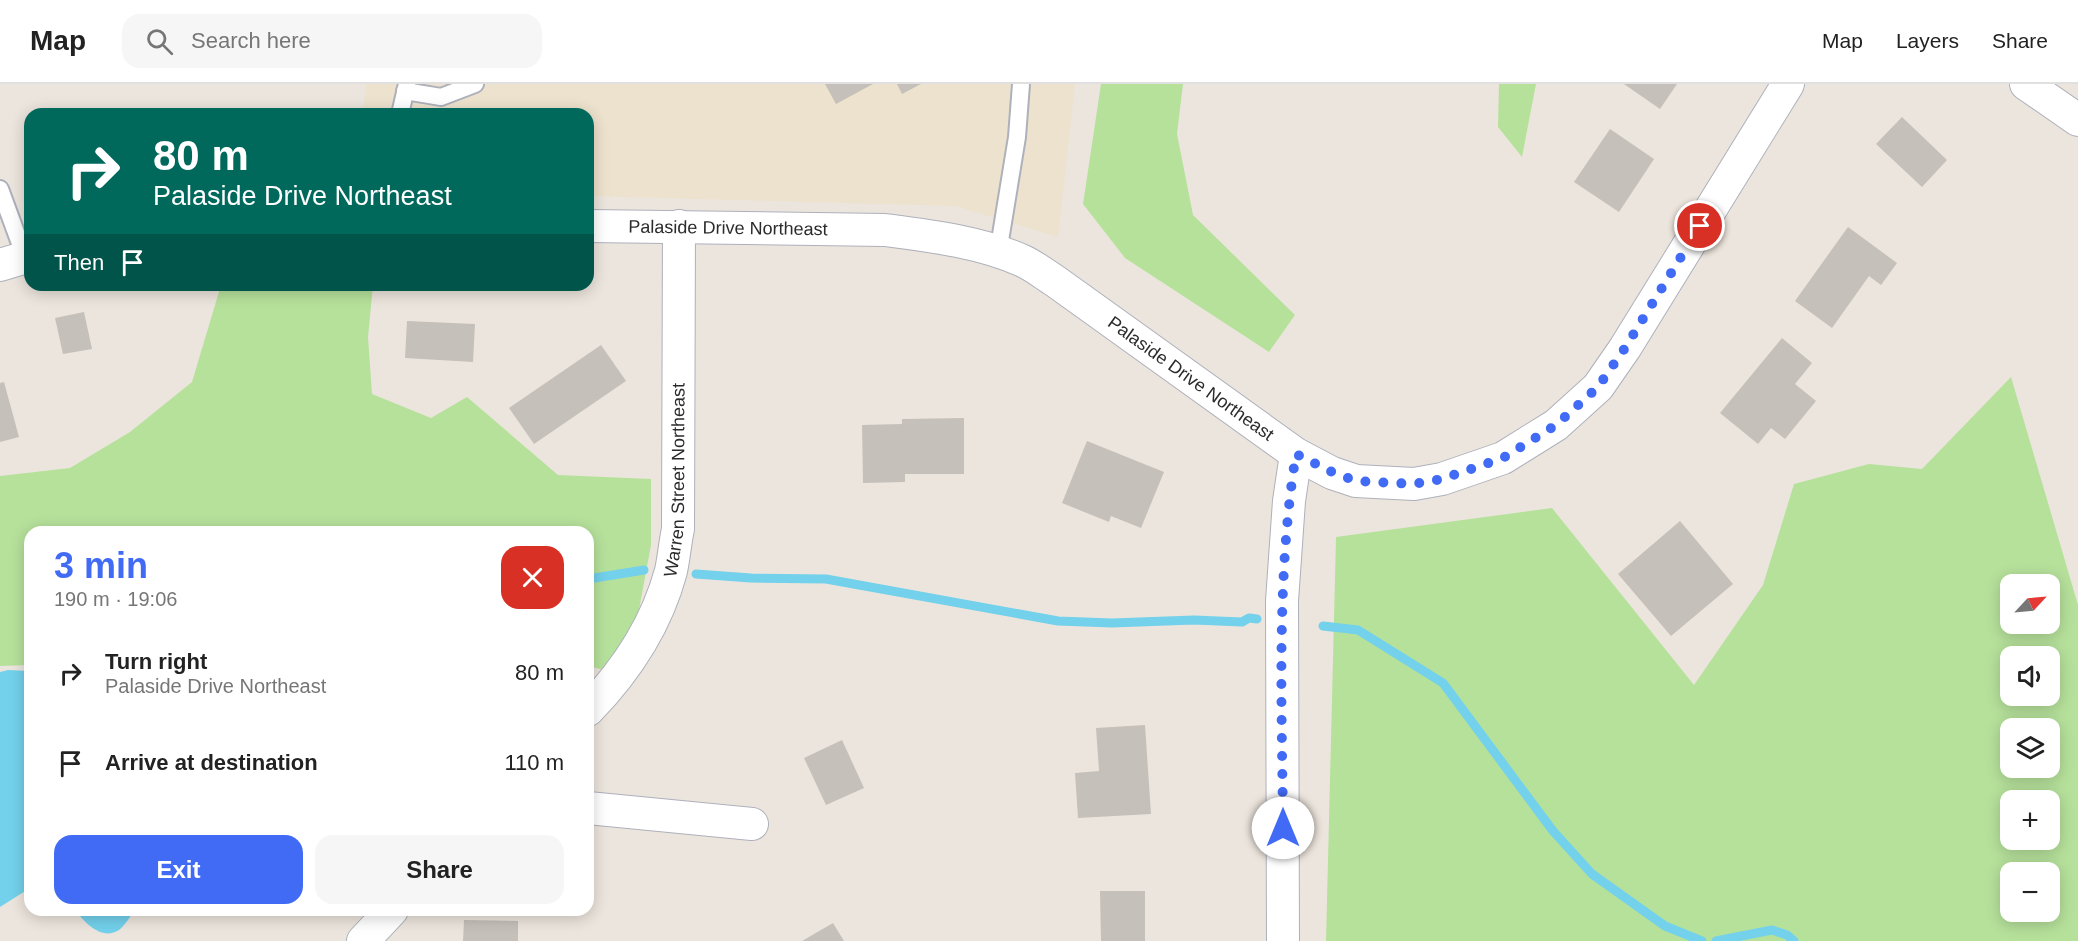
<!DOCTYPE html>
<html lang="en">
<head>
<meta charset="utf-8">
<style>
  body { margin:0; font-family:Helvetica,sans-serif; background:#f6f6f6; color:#222; height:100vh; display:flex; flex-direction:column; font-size:22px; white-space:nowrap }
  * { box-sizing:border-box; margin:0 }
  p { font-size:20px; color:#767676 }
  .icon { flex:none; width:33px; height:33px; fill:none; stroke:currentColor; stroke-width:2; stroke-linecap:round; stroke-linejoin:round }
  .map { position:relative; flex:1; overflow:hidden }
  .panel { position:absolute; left:24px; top:442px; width:570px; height:390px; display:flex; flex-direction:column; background:#fff; border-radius:18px; box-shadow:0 3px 15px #0003 }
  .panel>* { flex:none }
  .hud { position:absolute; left:24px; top:24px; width:570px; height:183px; border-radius:18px; box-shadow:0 3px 15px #0003; background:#00695c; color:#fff; overflow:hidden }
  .needle { width:39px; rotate:64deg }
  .fabs { position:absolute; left:2000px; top:490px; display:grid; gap:12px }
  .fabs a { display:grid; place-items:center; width:60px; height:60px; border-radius:12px; background:#fff; box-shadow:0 3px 15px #0003; font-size:30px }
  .pin { position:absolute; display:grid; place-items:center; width:51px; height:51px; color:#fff; margin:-26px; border:3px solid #fff; border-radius:50%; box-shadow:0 2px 6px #0007 }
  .me { position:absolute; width:66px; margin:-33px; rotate:0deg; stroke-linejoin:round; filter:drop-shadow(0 0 4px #0008) }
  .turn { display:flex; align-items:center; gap:21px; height:126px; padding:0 30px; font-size:27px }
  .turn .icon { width:78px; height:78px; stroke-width:2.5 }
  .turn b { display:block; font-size:42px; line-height:51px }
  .then { display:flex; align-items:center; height:57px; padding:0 30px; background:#0003; gap:12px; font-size:22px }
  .round { display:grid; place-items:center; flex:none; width:63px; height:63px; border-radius:18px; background:#f6f6f6 }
  .headline { display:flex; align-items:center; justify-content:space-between; height:102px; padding:0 30px }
  h1 { font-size:36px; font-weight:600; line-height:45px; color:#426bf5 }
  .button { display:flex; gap:12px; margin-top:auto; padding:12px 30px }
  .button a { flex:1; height:69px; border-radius:18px; background:#426bf5; color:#fff; font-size:24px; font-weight:600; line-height:69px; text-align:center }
  .button a+a { background:#f6f6f6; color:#222 }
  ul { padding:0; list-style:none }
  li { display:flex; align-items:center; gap:18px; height:90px; padding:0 30px }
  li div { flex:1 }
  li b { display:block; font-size:22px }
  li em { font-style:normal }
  header { display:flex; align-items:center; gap:36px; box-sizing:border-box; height:84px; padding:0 30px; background:#fff; border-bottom:2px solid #e0e0e0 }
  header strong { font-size:28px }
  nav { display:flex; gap:33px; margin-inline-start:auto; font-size:21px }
  .search { width:420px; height:54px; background:#f6f6f6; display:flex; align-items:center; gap:15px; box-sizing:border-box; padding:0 21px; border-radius:18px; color:#767676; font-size:22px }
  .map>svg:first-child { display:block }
</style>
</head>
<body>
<header>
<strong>Map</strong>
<div class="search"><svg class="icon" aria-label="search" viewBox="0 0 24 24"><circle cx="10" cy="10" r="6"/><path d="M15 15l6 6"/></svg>Search here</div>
<nav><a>Map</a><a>Layers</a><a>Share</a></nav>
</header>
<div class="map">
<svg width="2078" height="857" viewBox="0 0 2078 857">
  <rect width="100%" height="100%" fill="#ece5dd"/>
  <polygon fill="#ede2cd" points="366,0 1075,0 1058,153 955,122 588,112 588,30 363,30"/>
  <g fill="#b6e19b" fill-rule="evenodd">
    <polygon points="1101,0 1183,0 1177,50 1193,131 1295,231 1269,268 1125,174 1083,120"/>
    <polygon points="1499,0 1536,0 1522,73 1498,43"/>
    <polygon points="221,201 373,201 368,253 372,310 431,334 467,313 558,391 651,395 651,461 638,531 604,586 588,582 588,448 30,448 30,581 0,582 0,392 70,384 130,348 192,298"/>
    <path d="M2011,293L2078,521V857H1326L1336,453L1552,424L1694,601L1763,501L1794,400L1869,380L1922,385ZM2010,501H2049V540H2010ZM2010,573H2049V612H2010ZM2010,645H2049V684H2010ZM2010,717H2049V756H2010ZM2010,789H2049V828H2010Z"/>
  </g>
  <g fill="#73d1eb">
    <polygon points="8,586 30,587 30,804 0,823 0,588"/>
    <path d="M76,827H134C130,833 125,841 119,846C102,857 85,839 76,827Z"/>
  </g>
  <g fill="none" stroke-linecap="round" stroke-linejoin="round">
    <g stroke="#73d1eb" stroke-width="9">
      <polyline points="696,490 751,494 826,495 1058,537 1112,539 1194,536 1242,538 1249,534 1257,535"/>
      <polyline points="588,495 644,486"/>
      <polyline points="1323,542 1358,546 1443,599 1553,747 1592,790 1665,842 1702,857"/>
      <polyline points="1716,857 1772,846 1787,851 1794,857"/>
    </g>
  </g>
  <g fill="#c5c0b9">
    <polygon points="825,0 873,0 836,20"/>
    <polygon points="897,0 921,0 902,10"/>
    <polygon points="1624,0 1677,0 1660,25"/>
    <polygon points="1902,33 1947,76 1922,103 1876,60"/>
    <polygon points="1610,45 1654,75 1619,128 1574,98"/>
    <polygon points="1848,143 1897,179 1881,201 1869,192 1832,244 1795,217"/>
    <polygon points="84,228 92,265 63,270 55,234"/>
    <polygon points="407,237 475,240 473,278 405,274"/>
    <polygon points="1782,254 1812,279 1795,300 1816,317 1785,355 1771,344 1758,360 1720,329"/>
    <polygon points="601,261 626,297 534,360 509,324"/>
    <polygon points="4,298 19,353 0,358 0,299"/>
    <polygon points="964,334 964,390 905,390 905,398 863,399 862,341 902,340 902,335"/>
    <polygon points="1087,357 1164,388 1141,444 1111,432 1109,438 1062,419"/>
    <polygon points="1680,437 1733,500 1671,552 1618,490"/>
    <polygon points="1145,641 1151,730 1078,734 1075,689 1099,687 1096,644"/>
    <polygon points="842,656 864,704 826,721 804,674"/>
    <polygon points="1100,807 1145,807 1145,857 1101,857"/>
    <polygon points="464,836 518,837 518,857 463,857"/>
    <polygon points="833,839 844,857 802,857"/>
  </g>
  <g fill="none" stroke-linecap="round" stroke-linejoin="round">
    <defs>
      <g id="service">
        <polyline points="405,7 441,13 475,0"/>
        <polyline points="400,30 407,0"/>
        <polyline points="0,105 25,173"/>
        <polyline points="998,169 1017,53 1021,0"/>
      </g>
      <g id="minor">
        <polyline points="2026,0 2078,36"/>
        <path id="s1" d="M588,142L885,146C931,152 981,158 1023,177C1034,182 1044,190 1055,197L1296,370L1332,389L1356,397L1414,400L1442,395L1503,374L1556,341L1598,303L1625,264L1788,0"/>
        <polyline points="0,181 30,172"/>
        <path id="s2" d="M588,626C626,587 657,539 671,487C674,473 675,459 678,445L679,142"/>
        <polyline points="588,724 752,740"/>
        <polyline points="363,857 392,826"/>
        <polyline points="1283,857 1282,517 1289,417 1296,370"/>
      </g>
    </defs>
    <use href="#service" stroke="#aeb1bb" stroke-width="20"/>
    <use href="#minor" stroke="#aeb1bb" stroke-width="34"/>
    <use href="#service" stroke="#fff" stroke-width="16"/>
    <use href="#minor" stroke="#fff" stroke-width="32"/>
  </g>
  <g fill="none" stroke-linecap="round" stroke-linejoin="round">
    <path stroke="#426bf5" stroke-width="10" stroke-dasharray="0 18" d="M1283,744C1282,619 1276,493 1296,370L1332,388L1356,397L1414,400L1442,395L1503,374L1556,341L1598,303L1625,264L1700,142"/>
  </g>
  <g text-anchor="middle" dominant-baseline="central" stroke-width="4.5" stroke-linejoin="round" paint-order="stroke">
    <g font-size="18" fill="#2b2b2b" stroke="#fff">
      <text stroke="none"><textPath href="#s1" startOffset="140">Palaside Drive Northeast</textPath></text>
      <text stroke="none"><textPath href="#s1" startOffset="644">Palaside Drive Northeast</textPath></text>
      <text stroke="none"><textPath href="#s2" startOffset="255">Warren Street Northeast</textPath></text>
    </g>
  </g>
</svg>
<div class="fabs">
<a><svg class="needle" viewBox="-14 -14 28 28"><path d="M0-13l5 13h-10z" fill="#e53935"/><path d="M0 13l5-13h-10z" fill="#767676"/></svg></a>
<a><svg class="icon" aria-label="sound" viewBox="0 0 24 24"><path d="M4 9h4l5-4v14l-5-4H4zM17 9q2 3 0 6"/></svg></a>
<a><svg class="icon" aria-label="layers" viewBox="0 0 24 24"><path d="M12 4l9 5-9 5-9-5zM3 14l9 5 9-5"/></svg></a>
<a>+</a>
<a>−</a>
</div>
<div class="pin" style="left:1700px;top:142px;background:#d93025"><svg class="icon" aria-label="arrive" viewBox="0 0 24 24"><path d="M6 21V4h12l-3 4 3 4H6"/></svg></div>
<svg class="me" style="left:1283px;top:744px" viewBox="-20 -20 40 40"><circle r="19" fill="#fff"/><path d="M0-13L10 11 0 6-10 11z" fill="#426bf5"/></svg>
<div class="hud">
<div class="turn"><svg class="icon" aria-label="right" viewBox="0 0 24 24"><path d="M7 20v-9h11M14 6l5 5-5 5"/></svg><div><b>80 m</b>Palaside Drive Northeast</div></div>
<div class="then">Then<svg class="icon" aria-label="arrive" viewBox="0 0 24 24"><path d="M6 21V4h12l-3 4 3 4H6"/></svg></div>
</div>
<section class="panel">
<div class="headline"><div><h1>3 min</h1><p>190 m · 19:06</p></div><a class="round" style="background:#d93025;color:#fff"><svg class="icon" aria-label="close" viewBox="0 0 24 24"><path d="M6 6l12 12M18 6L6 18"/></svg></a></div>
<ul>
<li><svg class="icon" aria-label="right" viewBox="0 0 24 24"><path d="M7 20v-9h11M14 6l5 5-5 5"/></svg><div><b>Turn right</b><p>Palaside Drive Northeast</p></div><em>80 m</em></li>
<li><svg class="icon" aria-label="arrive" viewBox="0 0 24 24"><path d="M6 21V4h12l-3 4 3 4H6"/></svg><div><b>Arrive at destination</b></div><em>110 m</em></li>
</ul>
<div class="button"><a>Exit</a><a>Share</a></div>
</section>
</div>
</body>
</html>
